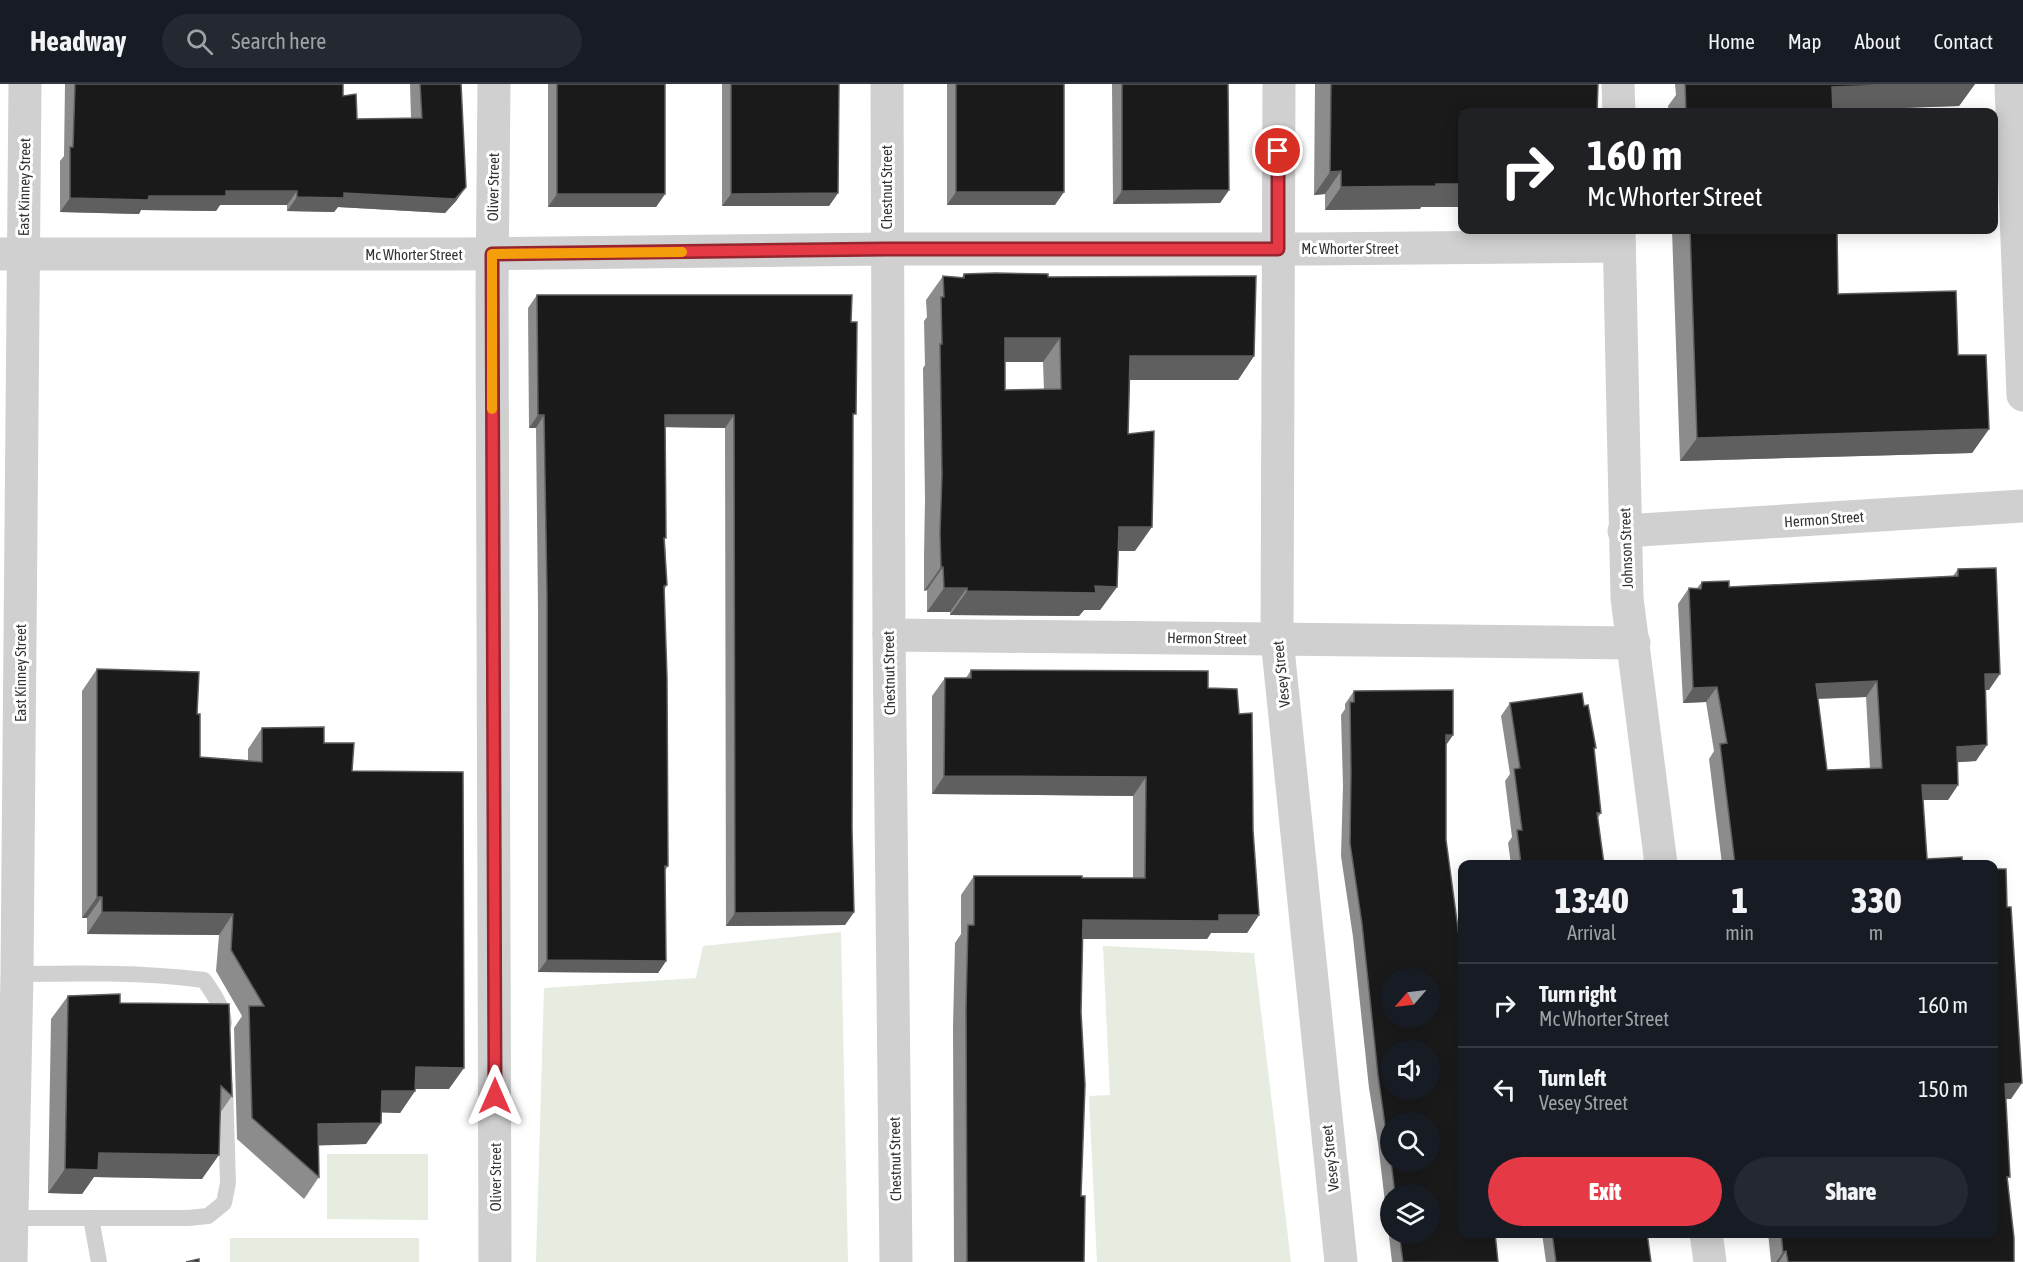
<!DOCTYPE html>
<html lang="en">
<head>
<meta charset="utf-8">
<style>
  body { margin:0; font-family:"Asap Condensed",sans-serif; background:#242831; color:#f1f3f6; height:100vh; display:flex; flex-direction:column; font-size:22px; white-space:nowrap }
  * { box-sizing:border-box; margin:0 }
  p { font-size:20px; color:#9ea1a6 }
  .icon { flex:none; width:33px; height:33px; fill:none; stroke:currentColor; stroke-width:2; stroke-linecap:round; stroke-linejoin:round }
  .map { position:relative; flex:1; overflow:hidden }
  .drawer { position:absolute; left:1458px; top:776px; width:540px; height:378px; display:flex; flex-direction:column; background:#171b24; border-radius:12px; box-shadow:0 3px 15px #0003 }
  .drawer>* { flex:none }
  .banner { position:absolute; left:1458px; top:24px; width:540px; height:126px; border-radius:12px; box-shadow:0 3px 15px #0003; background:#202124; color:#fff; overflow:hidden }
  .needle { width:39px; rotate:242deg }
  .fabs { position:absolute; left:1380px; top:884px; display:grid; gap:12px }
  .fabs a { display:grid; place-items:center; width:60px; height:60px; border-radius:50%; background:#171b24; box-shadow:0 3px 15px #0003; font-size:30px }
  .pin { position:absolute; display:grid; place-items:center; width:51px; height:51px; color:#fff; margin:-26px; border:3px solid #fff; border-radius:50%; box-shadow:0 2px 6px #0007 }
  .me { position:absolute; width:66px; margin:-33px; rotate:0deg; stroke-linejoin:round; filter:drop-shadow(0 0 4px #0008) }
  .turn { display:flex; align-items:center; gap:21px; height:126px; padding:0 30px; font-size:27px }
  .turn .icon { width:78px; height:78px; stroke-width:2.5 }
  .turn b { display:block; font-size:42px; line-height:51px }
  .eta { display:flex; justify-content:space-evenly; align-items:center; height:102px; text-align:center }
  .eta b { font-size:36px; font-weight:800; line-height:42px }
  .button { display:flex; gap:12px; margin-top:auto; padding:12px 30px }
  .button a { flex:1; height:69px; border-radius:36px; background:#e63946; color:#fff; font-size:24px; font-weight:800; line-height:69px; text-align:center }
  .button a+a { background:#242831; color:#f1f3f6 }
  ul { padding:0; list-style:none }
  li { display:flex; align-items:center; gap:18px; height:84px; padding:0 30px; border-top:2px solid #363941 }
  li div { flex:1 }
  li b { display:block; font-size:22px }
  li em { font-style:normal }
  header { display:flex; align-items:center; gap:36px; box-sizing:border-box; height:84px; padding:0 30px; background:#171b24; border-bottom:2px solid #363941 }
  header strong { font-size:28px }
  nav { display:flex; gap:33px; margin-inline-start:auto; font-size:21px }
  .search { width:420px; height:54px; background:#242831; display:flex; align-items:center; gap:15px; box-sizing:border-box; padding:0 21px; border-radius:33px; color:#9ea1a6; font-size:22px }
  .map>svg:first-child { display:block }
</style>
</head>
<body>
<header>
<strong>Headway</strong>
<div class="search"><svg class="icon" aria-label="search" viewBox="0 0 24 24"><circle cx="10" cy="10" r="6"/><path d="M15 15l6 6"/></svg>Search here</div>
<nav><a>Home</a><a>Map</a><a>About</a><a>Contact</a></nav>
</header>
<div class="map">
<svg width="2023" height="1178" viewBox="0 0 2023 1178">
  <rect width="100%" height="100%" fill="#fff"/>
  <g fill="#e6ecdf">
    <polygon points="841,848 848,1178 536,1178 544,904 696,894 703,862"/>
    <polygon points="1103,862 1254,869 1291,1178 1097,1178 1089,1012 1110,1011"/>
    <polygon points="327,1070 428,1070 428,1136 327,1135"/>
    <rect x="230" y="1154" width="189" height="24"/>
  </g>
  <g fill="none" stroke-linecap="round" stroke-linejoin="round">
    <g stroke="#d0d0d0" stroke-width="16">
      <path d="M17,890C79,889 142,888 204,896C213,909 223,923 224,939"/>
      <polyline points="12,1134 188,1134 208,1132 224,1119 228,1099 225,1001"/>
      <polyline points="91,1134 99,1178"/>
    </g>
    <g stroke="#d0d0d0" stroke-width="33">
      <polyline points="494,0 492,206 495,1178"/>
      <polyline points="1279,0 1277,555 1341,1178"/>
      <polyline points="1618,0 1619,28"/>
      <polyline points="2011,0 2023,311"/>
      <polyline points="1619,146 1627,514 1661,780"/>
      <polyline points="0,170 461,170 886,165 1310,165 1619,162"/>
      <polyline points="1624,447 2023,422"/>
      <polyline points="889,551 1634,559"/>
      <polyline points="1706,1149 1710,1178"/>
      <polyline points="11,1178 17,890 25,0"/>
    </g>
    <polyline stroke="#d0d0d0" stroke-width="33" points="887,0 889,551 896,1178"/>
  </g>
  <g fill="#8c8c8c" fill-rule="evenodd">
    <polygon points="65,0 343,0 343,12 357,35 411,34 410,0 461,0 466,103 456,117 445,129 338,123 334,128 287,127 287,121 220,121 216,127 141,126 139,130 60,128 60,77 64,72"/>
    <polygon points="548,0 665,0 665,110 656,123 548,123"/>
    <polygon points="722,0 839,0 838,109 829,122 722,122"/>
    <polygon points="947,0 1064,0 1055,121 947,121"/>
    <polygon points="1112,0 1228,0 1229,106 1220,119 1113,120"/>
    <polygon points="1315,0 1598,0 1421,123 1420,125 1325,126 1325,110 1314,111"/>
    <polygon points="1675,0 1975,0 1959,22 1833,26 1833,28 1669,28 1668,22 1676,11"/>
    <polygon points="1672,146 1837,146 1838,210 1958,271 1989,345 1972,369 1680,377"/>
    <path d="M964,190L1048,193L1254,272L1238,296H1130L1128,350L1135,467H1118L1117,503L1100,526H1084L1079,532L950,531V528H927V506L924,507V473L925,415L923,284L925,281L924,237L927,233L926,216L943,192L962,193ZM1005,278H1043L1044,306H1005Z"/>
    <polygon points="537,211 851,238 853,335 852,745 854,828 845,841 726,842 725,344 665,343 665,456 667,501 664,506 668,782 665,787 666,877 658,889 538,888 538,524 536,344 529,344 528,224"/>
    <path d="M1958,485L1989,606H1985L1976,677L1958,678V701L1948,716H1923L1927,775L1962,779L1984,780H1722L1709,675L1714,667L1706,618L1683,619L1678,520L1689,504H1697L1702,498L1729,503L1953,492ZM1866,613L1870,684L1827,686L1818,615Z"/>
    <polygon points="97,585 197,630 200,673 248,676 248,665 262,644 324,659 352,687 449,1005 415,1005 415,1007 400,1029 381,1028 366,1060 318,1061 319,1093 304,1115 237,1055 234,944 242,932 216,887 219,851 87,850 87,834 82,834 82,607"/>
    <polygon points="971,586 1208,604 1239,630 1253,746 1259,831 1247,849 1211,849 1207,855 1083,855 1081,928 1081,1112 1084,1178 954,1178 953,943 955,859 961,850 961,811 974,792 1082,794 1133,794 1133,712 932,710 932,612 945,594 966,594"/>
    <path d="M1354,607L1453,651L1446,661V756L1461,867L1459,869L1498,1178H1392L1378,1059L1369,1004L1353,853L1341,772L1343,701L1341,631L1345,625V620ZM1390,1110H1430V1149H1390Z"/>
    <polygon points="1510,619 1584,622 1594,667 1601,729 1598,734 1604,780 1511,780 1508,759 1512,753 1505,697 1510,690 1501,632"/>
    <polygon points="1994,785 2011,1015 2006,1015 2008,1096 2014,1178 1771,1178 1768,1149 1994,1149"/>
    <polygon points="68,912 120,919 229,920 232,1012 220,1029 202,1095 94,1093 82,1110 48,1109 51,935"/>
    <polygon points="1542,1149 1647,1149 1651,1178 1546,1178"/>
  </g>
  <g fill="#5f5f5f">
    <polygon points="1921,0 1975,0 1959,22 1816,27 1832,3"/>
    <polygon points="1341,87 1325,110 1314,111 1330,88"/>
    <polygon points="1436,100 1462,100 1462,123 1421,123 1420,125 1325,126 1341,103"/>
    <polygon points="466,103 456,117 445,129 338,123 334,128 287,127 297,113 344,109"/>
    <polygon points="1229,106 1220,119 1113,120 1122,107"/>
    <polygon points="226,107 297,107 287,121 220,121 216,127 141,126 139,130 60,128 70,114 149,112"/>
    <polygon points="956,108 1064,108 1055,121 947,121"/>
    <polygon points="838,109 829,122 722,122 731,110"/>
    <polygon points="557,110 665,110 656,123 548,123"/>
    <polygon points="1005,254 1060,254 1043,278 988,278"/>
    <polygon points="1130,272 1254,272 1238,296 1114,296"/>
    <polygon points="538,331 544,331 536,344 529,344"/>
    <polygon points="665,331 734,331 725,344 656,343"/>
    <polygon points="1989,345 1972,369 1680,377 1697,354"/>
    <polygon points="1119,443 1152,443 1135,467 1103,467"/>
    <polygon points="941,483 943,483 927,506 924,507"/>
    <polygon points="1095,502 1117,503 1100,526 1084,526 1079,532 950,531 967,507"/>
    <polygon points="944,504 967,504 950,528 927,528"/>
    <polygon points="1985,590 2000,590 1989,606 1974,606"/>
    <polygon points="1877,597 1866,613 1805,615 1816,600"/>
    <polygon points="1717,603 1706,618 1683,619 1693,604"/>
    <polygon points="1446,651 1453,651 1444,664"/>
    <polygon points="1987,661 1976,677 1946,679 1957,663"/>
    <polygon points="944,692 1146,693 1133,712 932,710"/>
    <polygon points="1922,701 1958,701 1948,716 1912,716"/>
    <polygon points="97,813 102,813 87,834 82,834"/>
    <polygon points="102,828 233,830 219,851 87,850"/>
    <polygon points="854,828 845,841 726,842 735,829"/>
    <polygon points="1219,831 1259,831 1247,849 1211,849 1207,855 1070,855 1083,836"/>
    <polygon points="547,876 666,877 658,889 538,888"/>
    <polygon points="416,983 464,984 449,1005 401,1005"/>
    <polygon points="2022,999 2011,1015 1994,1015 2005,1000"/>
    <polygon points="382,1007 415,1007 400,1029 367,1028"/>
    <polygon points="381,1039 366,1060 303,1062 318,1040"/>
    <polygon points="99,1069 219,1071 202,1095 94,1093 82,1110 48,1109 65,1085"/>
    <polygon points="1786,1167 1779,1178 1776,1178 1783,1168"/>
  </g>
  <g fill="#1a1a1a" stroke="#5f5f5f" stroke-width="1.5" fill-rule="evenodd">
    <polygon points="75,0 343,0 343,12 356,10 357,35 422,34 420,0 461,0 466,103 455,115 344,109 344,114 297,113 297,107 226,107 226,112 149,112 148,116 70,114 70,63 73,63"/>
    <rect x="557" y="0" width="108" height="110"/>
    <polygon points="731,0 839,0 838,109 731,110"/>
    <rect x="956" y="0" width="108" height="108"/>
    <polygon points="1122,0 1228,0 1229,106 1122,107"/>
    <polygon points="1331,0 1598,0 1597,28 1462,28 1462,100 1436,100 1436,102 1341,103 1341,87 1330,88"/>
    <polygon points="1685,0 1921,0 1832,3 1833,28 1686,28"/>
    <polygon points="1690,146 1837,146 1838,210 1956,207 1958,271 1986,271 1989,345 1697,354"/>
    <path d="M996,189L1048,190V193L1256,192L1254,272H1130L1128,350L1154,347L1152,443H1119L1117,503L1095,502L1096,509L967,507V504H944L943,483H941L940,449L942,391L940,260H942L941,213H944L943,192L964,194V190ZM1005,254H1060L1061,305L1005,306Z"/>
    <polygon points="537,211 852,211 851,238 857,238 856,330 853,330 852,745 854,828 735,829 734,331 665,331 666,454 664,454 667,501 664,502 667,594 668,782 665,782 666,877 547,876 547,512 544,331 538,331"/>
    <path d="M1996,484L2000,590H1985L1987,661L1957,663L1958,701H1922L1927,775L1962,773V779L1984,778V780H1735L1720,660L1727,659L1717,603L1693,604L1689,504L1701,505L1702,498L1729,497V503L1958,492V485ZM1877,597L1882,684L1827,686L1816,600Z"/>
    <polygon points="97,585 199,588 197,630 200,630 200,673 262,678 262,644 324,643 324,659 354,659 352,687 463,688 464,984 416,983 415,1007 382,1007 381,1039 318,1040 319,1093 252,1034 249,922 264,922 231,866 233,830 102,828 102,813 97,813"/>
    <polygon points="971,586 1208,587 1208,604 1237,605 1239,630 1252,629 1253,746 1259,831 1219,831 1219,837 1083,836 1081,928 1085,1001 1081,1112 1085,1112 1084,1178 967,1178 966,924 968,841 974,841 974,792 1082,792 1082,794 1145,794 1146,693 944,692 945,594 971,594"/>
    <path d="M1453,606V651H1446V756L1461,867H1459L1462,895V1149H1495L1498,1178H1403L1399,1149H1430V1110H1395L1391,1077H1430V1038H1390V1077L1378,991L1362,840L1350,759L1351,688L1350,618H1354V607ZM1390,894H1430V933H1390ZM1390,966H1430V1005H1390Z"/>
    <polygon points="1582,609 1584,622 1588,621 1596,664 1594,664 1601,729 1597,729 1604,780 1521,780 1517,746 1522,746 1514,685 1520,684 1510,619"/>
    <polygon points="1994,785 2006,785 2007,823 2011,823 2022,999 2005,1000 2010,1093 2007,1093 2014,1154 2014,1178 1788,1178 1786,1167 1783,1168 1781,1149 1994,1149"/>
    <polygon points="120,910 120,919 229,920 232,1012 221,1002 219,1071 99,1069 98,1086 65,1085 68,912"/>
    <polygon points="1552,1149 1647,1149 1651,1178 1556,1178"/>
    <polygon points="199,1175 199,1178 186,1178"/>
  </g>
  <g fill="none" stroke-linecap="round" stroke-linejoin="round">
    <defs>
      <polyline id="route" points="495,1012 492,170 886,165 1278,165 1278,67"/>
    </defs>
    <use href="#route" stroke="#96252e" stroke-width="15"/>
    <use href="#route" stroke="#e63946" stroke-width="10"/>
    <polyline stroke="#f59e0b" stroke-width="10" points="492,325 492,170 682,168"/>
  </g>
  <g text-anchor="middle" dominant-baseline="central" stroke-width="6" stroke-linejoin="round" paint-order="stroke">
    <g font-size="15" fill="#333" stroke="#fff">
      <text transform="translate(24 103) rotate(-89)">East Kinney Street</text>
      <text transform="translate(493 103) rotate(-89)">Oliver Street</text>
      <text transform="translate(886 103) rotate(-90)">Chestnut Street</text>
      <text x="1350" y="164">Mc Whorter Street</text>
      <text x="414" y="170">Mc Whorter Street</text>
      <text transform="translate(1824 435) rotate(-4)">Hermon Street</text>
      <text transform="translate(1626 464) rotate(-92)">Johnson Street</text>
      <text transform="translate(1207 554) rotate(1)">Hermon Street</text>
      <text transform="translate(20 589) rotate(-90)">East Kinney Street</text>
      <text transform="translate(889 589) rotate(-91)">Chestnut Street</text>
      <text transform="translate(1281 590) rotate(-96)">Vesey Street</text>
      <text transform="translate(1330 1074) rotate(-96)">Vesey Street</text>
      <text transform="translate(895 1075) rotate(-91)">Chestnut Street</text>
      <text transform="translate(495 1093) rotate(-90)">Oliver Street</text>
    </g>
  </g>
</svg>
<div class="fabs">
<a><svg class="needle" viewBox="-14 -14 28 28"><path d="M0-13l5 13h-10z" fill="#e53935"/><path d="M0 13l5-13h-10z" fill="#9ea1a6"/></svg></a>
<a><svg class="icon" aria-label="sound" viewBox="0 0 24 24"><path d="M4 9h4l5-4v14l-5-4H4zM17 9q2 3 0 6"/></svg></a>
<a><svg class="icon" aria-label="search" viewBox="0 0 24 24"><circle cx="10" cy="10" r="6"/><path d="M15 15l6 6"/></svg></a>
<a><svg class="icon" aria-label="layers" viewBox="0 0 24 24"><path d="M12 4l9 5-9 5-9-5zM3 14l9 5 9-5"/></svg></a>
</div>
<div class="pin" style="left:1278px;top:67px;background:#d93025"><svg class="icon" aria-label="arrive" viewBox="0 0 24 24"><path d="M6 21V4h12l-3 4 3 4H6"/></svg></div>
<svg class="me" style="left:495px;top:1012px" viewBox="-20 -20 40 40"><path d="M0-17L14 15 0 8-14 15z" fill="#e63946" stroke="#fff" stroke-width="4"/></svg>
<div class="banner">
<div class="turn"><svg class="icon" aria-label="right" viewBox="0 0 24 24"><path d="M7 20v-9h11M14 6l5 5-5 5"/></svg><div><b>160 m</b>Mc Whorter Street</div></div>
</div>
<section class="drawer">
<div class="eta">
<div><b>13:40</b><p>Arrival</p></div>
<div><b>1</b><p>min</p></div>
<div><b>330</b><p>m</p></div>
</div>
<ul>
<li><svg class="icon" aria-label="right" viewBox="0 0 24 24"><path d="M7 20v-9h11M14 6l5 5-5 5"/></svg><div><b>Turn right</b><p>Mc Whorter Street</p></div><em>160 m</em></li>
<li><svg class="icon" aria-label="left" viewBox="0 0 24 24"><path d="M17 20v-9H6M10 6l-5 5 5 5"/></svg><div><b>Turn left</b><p>Vesey Street</p></div><em>150 m</em></li>
</ul>
<div class="button"><a>Exit</a><a>Share</a></div>
</section>
</div>
</body>
</html>
